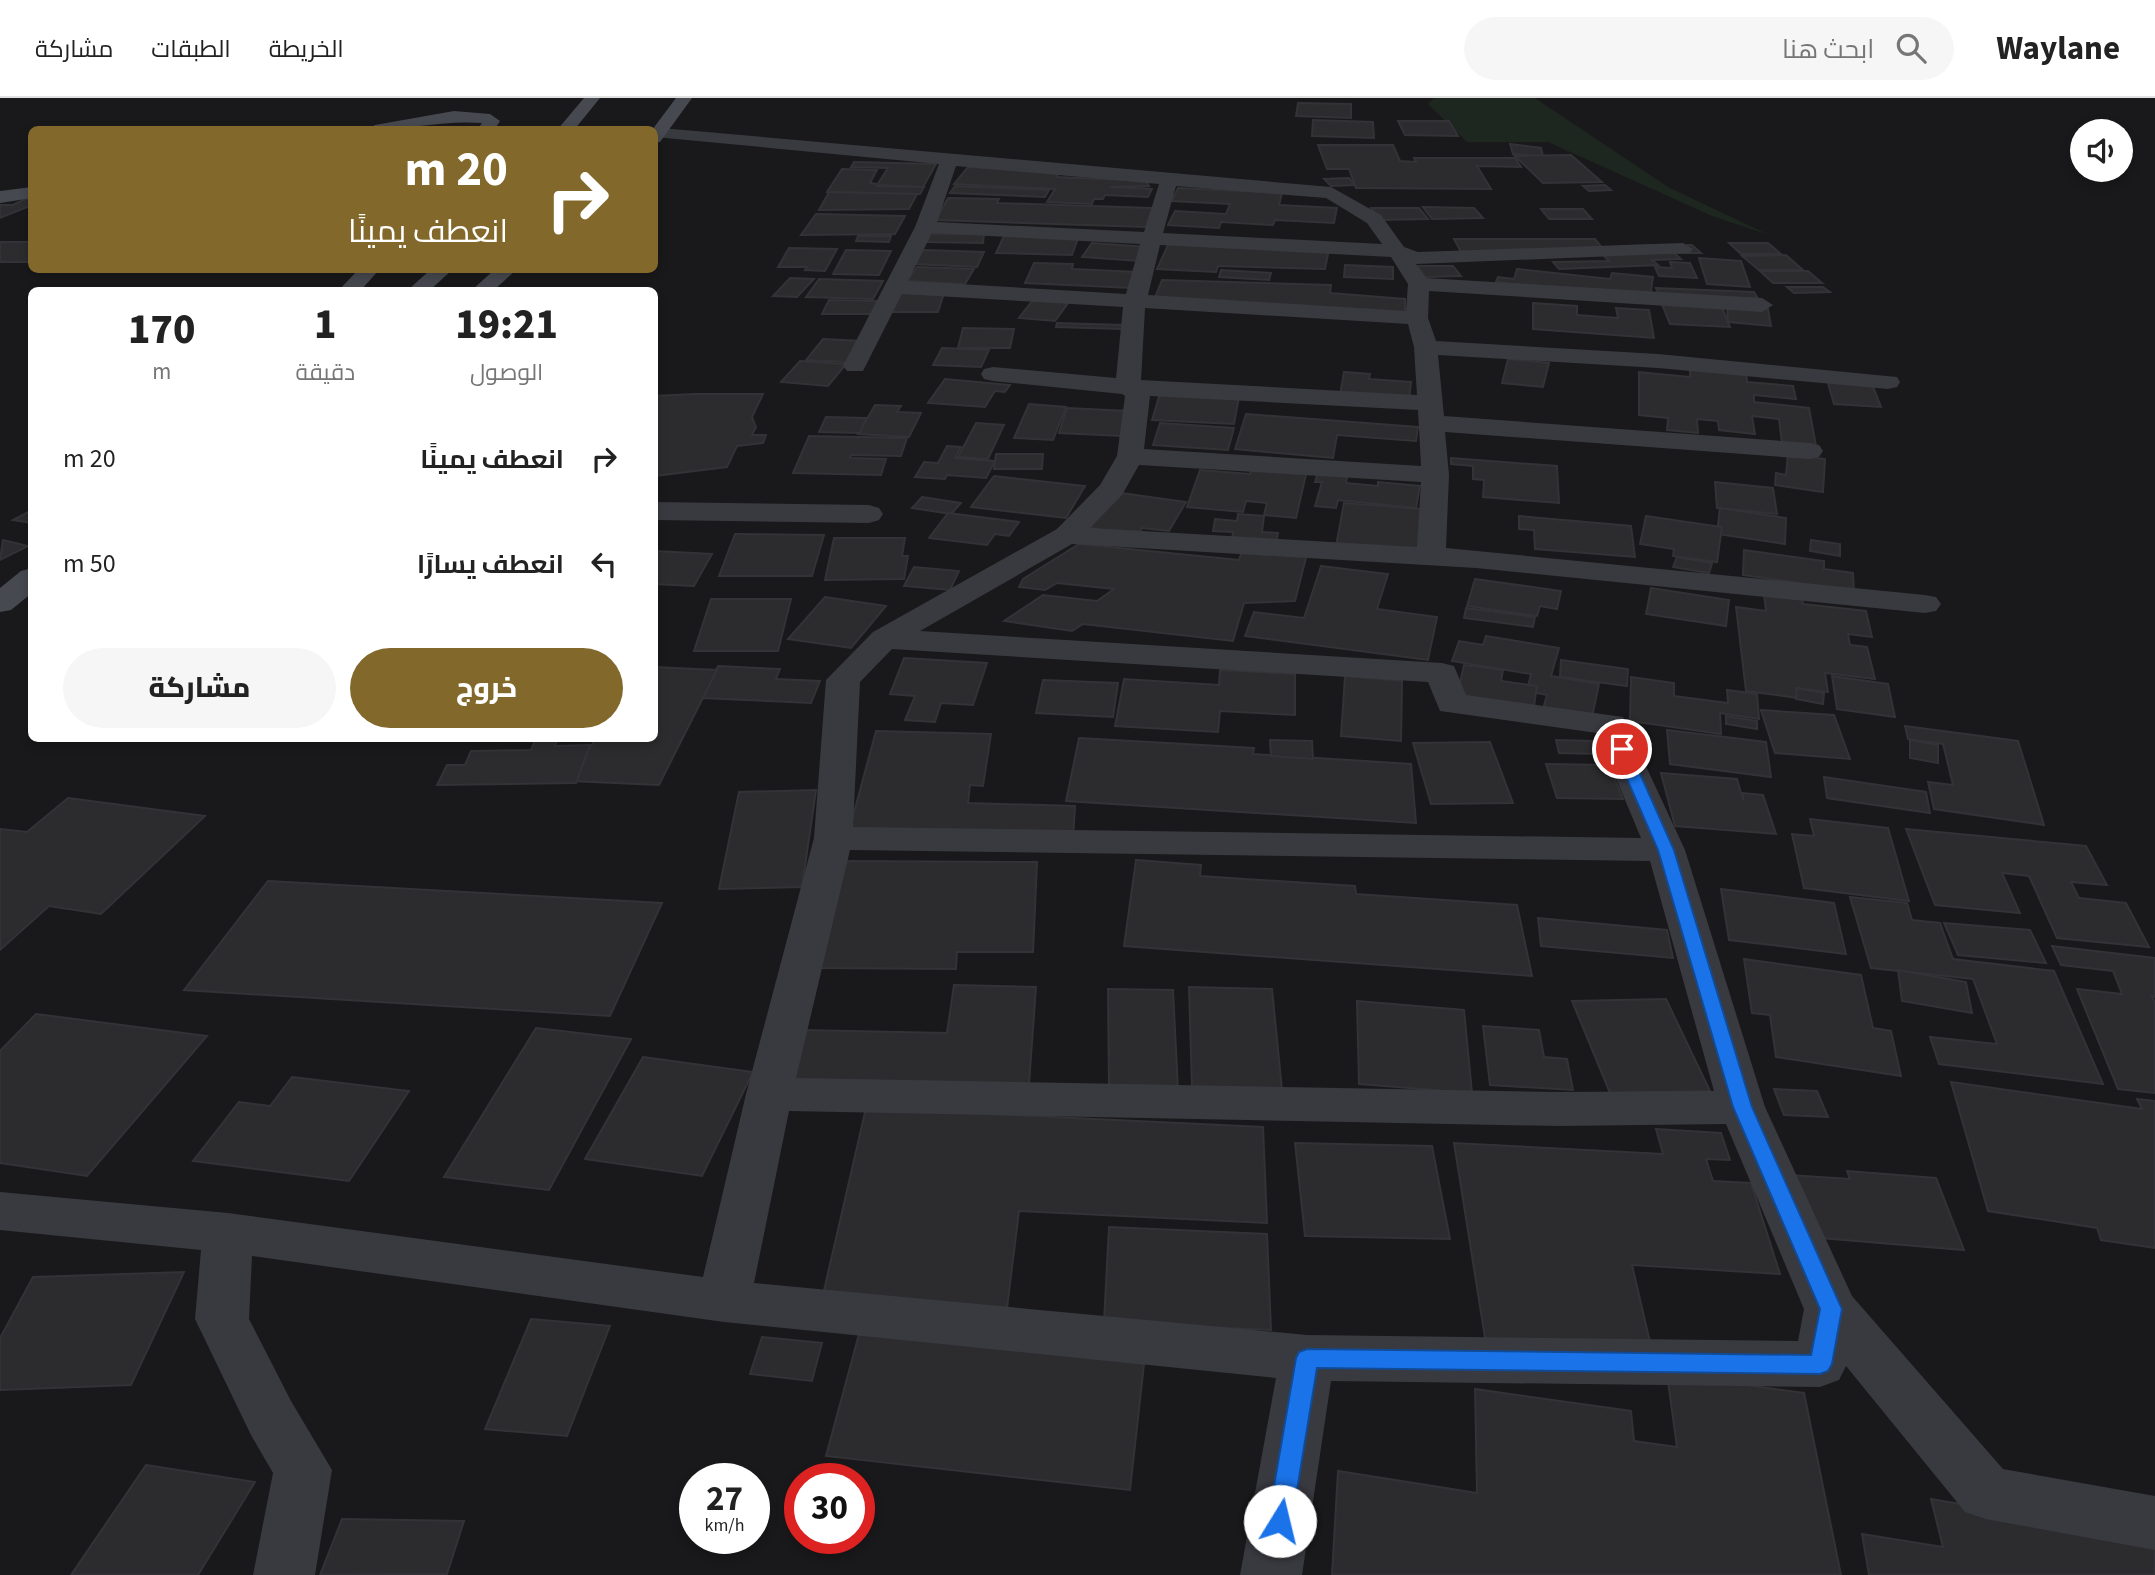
<!DOCTYPE html>
<html lang="ar">
<head>
<meta charset="utf-8">
<style>
  body { margin:0; font-family:"Source Sans 3",Cairo,sans-serif; background:#f6f6f6; color:#222; direction:rtl; height:100vh; display:flex; flex-direction:column; font-size:26px; white-space:nowrap }
  * { box-sizing:border-box; margin:0 }
  p { font-size:23px; color:#767676 }
  .icon { flex:none; width:38px; height:38px; fill:none; stroke:currentColor; stroke-width:2; stroke-linecap:round; stroke-linejoin:round }
  .map { position:relative; flex:1; overflow:hidden; direction:ltr }
  .details { position:absolute; left:28px; top:189px; width:630px; height:455px; display:flex; flex-direction:column; background:#fff; border-radius:10px; box-shadow:0 4px 10px #0003; direction:rtl }
  .details>* { flex:none }
  .guide { position:absolute; left:28px; top:28px; width:630px; height:147px; border-radius:10px; box-shadow:0 4px 10px #0003; direction:rtl; background:#82682a; color:#fff; overflow:hidden }
  .controls { position:absolute; left:2070px; top:21px; display:grid; gap:14px }
  .controls a { display:grid; place-items:center; width:63px; height:63px; border-radius:50%; background:#fff; box-shadow:0 4px 10px #0003; font-size:35px }
  .speed { position:absolute; left:679px; top:1365px; display:flex; gap:14px; font-size:35px; font-weight:700; text-align:center }
  .speed>* { display:grid; place-content:center; width:91px; height:91px; border-radius:50%; background:#fff; box-shadow:0 4px 10px #0003; line-height:1 }
  .speed small { font-size:18px; font-weight:400 }
  .speed .limit { border:10px solid #d22; background:#fff; color:#111 }
  .pin { position:absolute; display:grid; place-items:center; width:60px; height:60px; color:#fff; margin:-30px; border:4px solid #fff; border-radius:50%; box-shadow:0 2px 7px #0007 }
  .me { position:absolute; width:77px; margin:-38px; rotate:9deg; stroke-linejoin:round; filter:drop-shadow(0 0 5px #0008) }
  .turn { display:flex; align-items:center; gap:24px; height:147px; padding:0 35px; font-size:32px }
  .turn .icon { width:91px; height:91px; stroke-width:2.5 }
  .turn b { display:block; font-size:49px; line-height:60px }
  .eta { display:flex; justify-content:space-evenly; align-items:center; height:119px; text-align:center }
  .eta b { font-size:42px; font-weight:800; line-height:49px }
  .primary-button { display:flex; gap:14px; margin-top:auto; padding:14px 35px }
  .primary-button a { flex:1; height:80px; border-radius:42px; background:#82682a; color:#fff; font-size:28px; font-weight:800; line-height:80px; text-align:center }
  .primary-button a+a { background:#f6f6f6; color:#222 }
  ul { padding:0; list-style:none }
  li { display:flex; align-items:center; gap:21px; height:105px; padding:0 35px }
  li div { flex:1 }
  li b { display:block; font-size:26px }
  li em { font-style:normal }
  header { display:flex; align-items:center; gap:42px; box-sizing:border-box; height:98px; padding:0 35px; background:#fff; border-bottom:2px solid #e0e0e0 }
  header strong { font-size:33px }
  nav { display:flex; gap:38px; margin-inline-start:auto; font-size:24px }
  .search { width:490px; height:63px; background:#f6f6f6; display:flex; align-items:center; gap:18px; box-sizing:border-box; padding:0 24px; border-radius:38px; color:#767676; font-size:26px }
  .map>svg:first-child { display:block }
</style>
</head>
<body>
<header>
<strong>Waylane</strong>
<div class="search"><svg class="icon" aria-label="search" viewBox="0 0 24 24"><circle cx="10" cy="10" r="6"/><path d="M15 15l6 6"/></svg>ابحث هنا</div>
<nav><a>الخريطة</a><a>الطبقات</a><a>مشاركة</a></nav>
</header>
<div class="map">
<svg width="2155" height="1477" viewBox="0 0 2155 1477">
  <rect width="100%" height="100%" fill="#19191b"/>
  <polygon fill="#1e2620" points="1434,0 1535,0 1668,89 1769,137 1712,118 1548,44 1467,44 1428,6"/>
  <g fill="#2c2c2f" stroke="#333337" stroke-width="2">
    <polygon points="1298,5 1351,6 1351,20 1296,18"/>
    <polygon points="1313,22 1373,24 1374,40 1312,38"/>
    <polygon points="1398,23 1449,23 1458,38 1405,37"/>
    <polygon points="1510,46 1541,50 1543,58 1513,56"/>
    <polygon points="1318,47 1393,47 1400,63 1416,64 1414,60 1515,60 1521,69 1477,68 1491,91 1356,90 1349,71 1327,71"/>
    <polygon points="1571,57 1602,84 1543,85 1515,58"/>
    <polygon points="854,64 936,66 923,89 877,87 888,70 851,69"/>
    <polygon points="968,69 1058,75 1057,79 1146,83 1149,88 1110,89 1152,91 1148,99 1105,97 1103,101 1094,101 1092,106 1047,104 1055,91 954,86"/>
    <polygon points="842,71 877,72 870,85 878,86 877,88 924,89 920,96 827,94"/>
    <polygon points="1349,80 1355,87 1331,88 1324,81"/>
    <polygon points="1605,87 1611,92 1589,93 1583,88"/>
    <polygon points="955,88 1049,92 1045,99 950,95"/>
    <polygon points="1178,90 1282,95 1279,107 1337,110 1334,125 1275,122 1273,127 1221,124 1219,130 1168,127 1175,113 1226,116 1230,106 1172,103"/>
    <polygon points="829,94 917,96 909,111 819,112"/>
    <polygon points="948,100 999,101 997,105 1152,110 1146,129 936,122"/>
    <polygon points="25,101 32,101 32,107 0,120 0,107 13,107"/>
    <polygon points="1423,109 1474,110 1483,120 1432,121"/>
    <polygon points="1371,110 1419,110 1428,121 1378,122"/>
    <polygon points="1541,111 1583,111 1592,121 1549,121"/>
    <polygon points="816,116 905,118 895,136 801,137"/>
    <polygon points="1081,132 1072,157 996,155 1004,138"/>
    <polygon points="930,136 984,136 983,145 927,144"/>
    <polygon points="858,138 891,138 889,144 856,143"/>
    <polygon points="1454,141 1595,141 1603,151 1462,156"/>
    <rect x="0" y="144" width="32" height="20"/>
    <polygon points="1092,145 1147,149 1139,163 1082,159"/>
    <polygon points="1169,145 1329,151 1325,171 1218,168 1216,174 1157,171"/>
    <polygon points="1729,145 1768,145 1781,156 1741,156"/>
    <polygon points="1692,147 1701,155 1674,155 1681,161 1652,162 1658,167 1559,171 1553,164 1609,163 1602,156 1620,148"/>
    <polygon points="789,150 837,151 825,173 805,172 807,169 778,169"/>
    <polygon points="846,152 891,153 879,177 833,176"/>
    <polygon points="923,152 984,154 977,169 914,166"/>
    <polygon points="1786,157 1803,172 1759,172 1742,158"/>
    <polygon points="1699,160 1741,163 1750,189 1707,186"/>
    <polygon points="1670,164 1690,165 1697,180 1659,178 1655,169 1672,170"/>
    <polygon points="1034,165 1073,166 1072,171 1137,174 1132,190 1025,185"/>
    <polygon points="1345,167 1393,169 1393,181 1344,179"/>
    <polygon points="1418,168 1453,168 1461,178 1425,179"/>
    <polygon points="917,169 974,171 965,186 907,183"/>
    <polygon points="1517,171 1610,181 1612,175 1653,179 1650,199 1496,184 1498,179 1514,181"/>
    <polygon points="1221,172 1271,175 1269,182 1219,179"/>
    <polygon points="1760,173 1808,173 1822,185 1773,185"/>
    <polygon points="790,180 814,181 797,199 773,198"/>
    <polygon points="819,181 883,183 873,201 806,199"/>
    <polygon points="1162,182 1331,187 1330,195 1405,201 1405,216 1154,202"/>
    <polygon points="1787,189 1823,189 1830,194 1794,195"/>
    <polygon points="1656,190 1754,194 1760,204 1661,200"/>
    <polygon points="900,192 945,192 938,214 892,214"/>
    <polygon points="1036,198 1071,201 1055,223 1019,220"/>
    <polygon points="829,202 877,203 872,216 822,216"/>
    <polygon points="1661,204 1721,207 1730,229 1670,226"/>
    <polygon points="1533,205 1577,208 1577,217 1618,220 1616,210 1649,212 1654,240 1533,231"/>
    <polygon points="1727,207 1768,211 1771,228 1728,224"/>
    <polygon points="1057,225 1123,227 1122,231 1056,229"/>
    <polygon points="963,230 1014,231 1010,250 958,250"/>
    <polygon points="823,241 862,243 846,264 806,262"/>
    <polygon points="942,250 989,252 981,269 933,267"/>
    <polygon points="1508,261 1549,265 1543,289 1502,285"/>
    <polygon points="800,263 846,266 828,288 781,284"/>
    <polygon points="1690,269 1746,274 1747,284 1793,288 1796,301 1754,297 1754,304 1809,310 1816,348 1782,345 1779,321 1752,318 1755,336 1719,332 1718,323 1697,321 1698,335 1667,332 1668,320 1639,317 1639,274 1690,279"/>
    <polygon points="1344,274 1370,276 1369,281 1411,284 1409,302 1340,297"/>
    <polygon points="945,281 1010,287 1005,294 995,293 985,309 928,305"/>
    <polygon points="1827,282 1872,286 1881,309 1834,306"/>
    <polygon points="1160,295 1239,299 1234,326 1152,322"/>
    <polygon points="695,296 763,296 752,319 756,329 752,337 766,337 763,345 737,348 727,369 654,378 654,298"/>
    <polygon points="1029,306 1066,309 1053,342 1014,340"/>
    <polygon points="875,307 901,308 897,314 921,315 909,339 858,336"/>
    <polygon points="1067,310 1128,313 1122,338 1059,335"/>
    <polygon points="1246,316 1418,329 1416,343 1337,337 1333,360 1235,351"/>
    <polygon points="826,319 866,320 860,335 819,334"/>
    <polygon points="976,325 1004,327 988,361 958,359"/>
    <polygon points="1160,325 1234,330 1228,352 1153,347"/>
    <polygon points="809,338 907,340 901,358 851,357 850,360 886,361 881,377 793,375"/>
    <polygon points="947,348 961,349 955,360 995,363 986,380 947,377 945,381 915,379 924,364 938,365"/>
    <polygon points="996,356 1043,356 1042,371 994,371"/>
    <polygon points="1788,356 1825,361 1823,394 1775,387 1776,375 1786,377"/>
    <polygon points="1451,360 1557,368 1559,405 1483,399 1484,382 1473,381 1473,368 1451,366"/>
    <polygon points="1253,366 1307,372 1296,420 1264,417 1267,405 1246,403 1243,414 1187,409 1200,372 1250,376"/>
    <polygon points="1319,371 1348,374 1346,385 1378,388 1378,384 1420,388 1416,410 1338,402 1336,410 1315,408 1322,384 1315,384"/>
    <polygon points="994,378 1085,388 1066,420 971,409"/>
    <polygon points="1715,384 1773,390 1777,416 1717,410"/>
    <polygon points="1114,394 1186,404 1169,433 1142,430 1138,437 1090,430"/>
    <polygon points="922,399 961,405 951,416 912,410"/>
    <polygon points="1344,405 1422,411 1419,455 1336,448"/>
    <polygon points="1720,410 1786,420 1785,446 1717,436"/>
    <polygon points="32,412 32,425 13,422"/>
    <polygon points="948,415 1019,424 1009,438 995,436 987,447 929,440"/>
    <polygon points="1238,416 1264,418 1262,434 1278,435 1276,447 1232,443 1233,434 1213,433 1215,421 1237,423"/>
    <polygon points="1519,418 1631,428 1635,459 1535,451 1534,432 1519,431"/>
    <polygon points="1646,418 1722,429 1717,464 1673,458 1674,451 1640,446"/>
    <polygon points="735,436 824,437 812,478 719,478"/>
    <polygon points="834,440 905,440 902,458 908,458 904,481 825,482"/>
    <polygon points="3,442 28,448 0,462"/>
    <polygon points="1811,442 1840,446 1840,458 1810,453"/>
    <polygon points="1079,446 1239,462 1243,450 1307,456 1295,503 1244,505 1233,543 1083,526 1072,533 1004,523 1043,497 1097,503 1114,491 1057,485 1045,492 1019,489 1023,481"/>
    <polygon points="1744,452 1824,463 1824,471 1853,475 1854,493 1743,477"/>
    <polygon points="654,453 712,456 694,488 654,486"/>
    <polygon points="1677,459 1712,465 1709,475 1673,469"/>
    <polygon points="1321,468 1388,476 1377,511 1437,519 1428,562 1245,538 1254,514 1304,520"/>
    <polygon points="914,469 959,473 950,492 904,488"/>
    <polygon points="1475,481 1561,493 1557,511 1540,508 1537,518 1467,508"/>
    <polygon points="1651,490 1729,502 1726,528 1646,516"/>
    <polygon points="1764,496 1802,501 1803,506 1866,513 1872,539 1848,536 1850,547 1867,549 1875,581 1825,575 1828,594 1796,590 1798,600 1746,593 1736,509 1766,513"/>
    <polygon points="825,499 886,508 851,550 788,541"/>
    <polygon points="711,501 791,501 778,553 694,553"/>
    <polygon points="1466,510 1535,519 1533,529 1464,520"/>
    <polygon points="1486,538 1559,550 1551,578 1599,586 1592,619 1543,611 1547,597 1527,593 1531,576 1452,563 1459,543 1483,547"/>
    <polygon points="904,560 987,565 973,607 941,605 935,624 905,622 915,598 890,596"/>
    <polygon points="1561,562 1628,571 1627,588 1560,579"/>
    <polygon points="1464,567 1503,572 1501,583 1537,588 1534,608 1457,597"/>
    <polygon points="718,568 780,571 776,581 820,583 811,605 702,600"/>
    <polygon points="654,569 717,572 659,687 571,683 596,640 654,640"/>
    <polygon points="1220,572 1295,576 1295,617 1220,613 1218,634 1115,628 1124,581 1219,587"/>
    <polygon points="1345,578 1402,583 1401,643 1341,638"/>
    <polygon points="1832,578 1888,586 1895,619 1837,611"/>
    <polygon points="1631,579 1674,585 1674,598 1728,605 1727,592 1757,596 1759,621 1720,615 1721,636 1630,623"/>
    <polygon points="1043,582 1118,585 1113,619 1036,615"/>
    <polygon points="1797,590 1824,595 1823,606 1796,601"/>
    <polygon points="1761,612 1834,617 1850,661 1775,655"/>
    <polygon points="1726,618 1757,623 1757,631 1726,626"/>
    <polygon points="1905,628 2018,643 2044,727 1934,711 1928,684 1953,687 1943,646 1908,641"/>
    <polygon points="1667,632 1766,644 1771,679 1670,666"/>
    <polygon points="876,633 991,636 983,688 970,687 968,705 1075,708 1073,740 849,733"/>
    <polygon points="536,640 558,640 555,648 590,647 576,685 437,687 447,667 465,667 471,653 531,652"/>
    <polygon points="1079,640 1254,650 1253,656 1411,666 1416,725 1066,703"/>
    <polygon points="1270,642 1312,643 1313,661 1271,658"/>
    <polygon points="1556,642 1595,643 1599,656 1559,655"/>
    <polygon points="1910,642 1938,647 1938,665 1910,660"/>
    <polygon points="1490,644 1513,705 1431,706 1413,645"/>
    <polygon points="1546,666 1609,667 1623,701 1557,700"/>
    <polygon points="1661,675 1737,681 1743,702 1743,695 1763,697 1776,736 1675,728"/>
    <polygon points="1824,679 1926,694 1930,715 1827,700"/>
    <polygon points="816,692 802,789 719,791 739,694"/>
    <polygon points="68,700 205,718 101,816 49,808 0,852 0,731 27,734"/>
    <polygon points="1810,721 1888,730 1909,803 1804,790 1792,736 1814,738"/>
    <polygon points="1906,731 2086,748 2107,787 2071,784 2079,800 2126,805 2149,849 2057,840 2029,778 2002,775 2020,815 1935,807"/>
    <polygon points="1136,762 1201,767 1200,778 1355,788 1356,796 1517,807 1532,878 1124,848"/>
    <polygon points="838,763 1037,764 1033,854 957,854 956,871 817,870"/>
    <polygon points="268,783 662,805 610,918 184,892"/>
    <polygon points="1721,791 1834,805 1846,856 1729,842"/>
    <polygon points="1850,799 1907,805 1912,822 1940,825 1953,861 2054,873 2103,986 1939,966 1930,939 1997,946 1973,881 1871,870"/>
    <polygon points="1538,820 1667,832 1673,860 1541,848"/>
    <polygon points="1944,825 2030,832 2046,865 1958,857"/>
    <polygon points="2052,848 2155,860 2155,899 2152,898 2155,905 2155,995 2118,991 2077,891 2122,896 2113,873 2061,867"/>
    <polygon points="1744,861 1861,877 1873,930 1891,933 1901,978 1776,959 1770,917 1752,915"/>
    <polygon points="1898,872 1966,884 1972,915 1902,903"/>
    <polygon points="954,887 1036,889 1029,986 790,981 802,932 947,935"/>
    <polygon points="1189,889 1272,891 1282,992 1192,990"/>
    <polygon points="1108,891 1173,892 1178,992 1109,991"/>
    <polygon points="1666,901 1710,993 1610,995 1572,903"/>
    <polygon points="1357,903 1464,912 1472,995 1359,986"/>
    <polygon points="36,916 207,938 87,1078 0,1065 0,953"/>
    <polygon points="1483,928 1539,932 1544,959 1567,961 1573,992 1490,987"/>
    <polygon points="536,930 631,941 549,1092 444,1079"/>
    <polygon points="643,959 753,974 702,1078 585,1061"/>
    <polygon points="292,979 409,993 349,1083 193,1063 239,1004 270,1008"/>
    <polygon points="1951,984 2142,1011 2137,1001 2155,1003 2155,1150 2101,1142 2097,1130 1988,1113"/>
    <polygon points="1774,991 1817,993 1828,1019 1784,1017"/>
    <polygon points="866,1010 1263,1029 1267,1125 1019,1113 1007,1210 822,1201"/>
    <polygon points="1656,1031 1721,1035 1730,1062 1706,1061 1713,1083 1751,1085 1780,1176 1632,1167 1653,1257 1486,1246 1454,1045 1663,1056"/>
    <polygon points="1295,1045 1432,1048 1450,1141 1305,1138"/>
    <polygon points="1847,1073 1936,1080 1964,1152 1809,1139 1790,1077 1850,1081"/>
    <polygon points="1109,1129 1267,1136 1271,1232 1104,1224"/>
    <polygon points="184,1174 131,1287 0,1292 0,1240 33,1179"/>
    <polygon points="531,1221 610,1228 567,1338 485,1331"/>
    <polygon points="859,1236 1144,1266 1130,1392 826,1358"/>
    <polygon points="762,1239 822,1245 812,1283 750,1276"/>
    <polygon points="1667,1276 1804,1295 1841,1477 1332,1477 1338,1373 1477,1395 1475,1291 1631,1313 1634,1343 1677,1349"/>
    <polygon points="146,1367 255,1384 198,1477 71,1477"/>
    <polygon points="1931,1401 2155,1439 2155,1477 1869,1477 1862,1436 1943,1449"/>
    <polygon points="342,1421 464,1423 447,1476 320,1477"/>
  </g>
  <g fill="none" stroke-linecap="round" stroke-linejoin="round">
    <g fill="#393a40" fill-rule="evenodd">
      <path d="M661,30L1331,89L1381,117L1404,149L1418,154L1683,145L1693,151L1690,155L1416,166L1426,180L1762,200L1773,207L1762,214L1429,193L1428,220L1436,243L1658,256L1897,279L1900,284L1897,289L1888,291L1658,270L1438,257L1444,318L1810,345L1819,347L1823,353L1819,359L1810,361L1445,334L1449,377L1446,450L1925,497L1936,499L1941,506L1936,513L1925,515L1476,470L1072,446L920,533L1442,565L1454,568L1466,597L1623,619L1685,752L1765,1009L1852,1198L2003,1371L2155,1398V1452L1986,1421L1965,1414L1846,1268L1839,1282L1820,1289L1331,1283L1302,1477H1240L1276,1280L724,1224L252,1158L249,1221L291,1303L332,1372L315,1477H253L273,1375L251,1337L195,1221L201,1152L0,1132V1094L228,1115L703,1179L746,996L814,740L826,582L873,534L1057,431L1100,387L1117,358L1125,298L1122,296L993,283L984,281L981,276L984,271L993,269L1116,280L1123,209L902,196L863,273H847L843,268L915,129L939,66L655,39V31ZM956,68L1159,86L1144,134L937,124ZM1176,88L1326,100L1367,125L1382,146L1163,135ZM932,135L1140,146L1126,196L908,183ZM1160,147L1391,159L1408,186L1406,213L1148,197ZM1145,210L1408,226L1414,249L1417,297L1141,282ZM1150,298L1418,312L1421,368L1144,351ZM1139,367L1421,384L1417,449L1090,430L1122,397ZM892,551L1428,584L1440,613L1597,635L1641,740L853,729L860,584ZM850,752L1650,763L1714,993L1558,994L796,980ZM789,1013L1558,1028L1726,1026L1804,1211L1798,1243L1307,1237L754,1185Z"/>
      <polygon points="654,404 869,407 879,410 883,416 879,422 869,425 654,422"/>
    </g>
    <g fill="#474950" fill-rule="evenodd">
      <polygon points="584,0 600,0 574,32 557,32"/>
      <polygon points="676,0 692,0 660,44 654,45 654,32 652,32"/>
      <path d="M454,13L490,16L500,23L494,32H477L482,25C443,22 406,32 367,32L375,27Z"/>
      <polygon points="32,89 32,100 0,105 0,93"/>
      <polygon points="358,172 379,172 361,192 339,192"/>
      <polygon points="430,172 452,172 430,192 408,192"/>
      <polygon points="494,172 516,172 494,192 472,192"/>
      <polygon points="32,470 32,495 11,512 0,514 0,490 21,473"/>
    </g>
  </g>
  <polygon fill="#1a73e8" stroke="#114b97" stroke-width="2" points="1622,647 1629,651 1674,752 1752,1009 1842,1211 1832,1266 1828,1273 1820,1276 1317,1270 1292,1423 1289,1431 1280,1434 1271,1431 1268,1423 1296,1260 1299,1254 1307,1251 1811,1257 1820,1211 1733,1009 1658,752 1614,651"/>
</svg>
<div class="controls">
<a><svg class="icon" aria-label="sound" viewBox="0 0 24 24"><path d="M4 9h4l5-4v14l-5-4H4zM17 9q2 3 0 6"/></svg></a>
</div>
<div class="speed"><div>27<small>km/h</small></div><div class="limit">30</div></div>
<div class="pin" style="left:1622px;top:651px;background:#d93025"><svg class="icon" aria-label="arrive" viewBox="0 0 24 24"><path d="M6 21V4h12l-3 4 3 4H6"/></svg></div>
<svg class="me" style="left:1280px;top:1423px" viewBox="-20 -20 40 40"><circle r="19" fill="#fff"/><path d="M0-13L10 11 0 6-10 11z" fill="#1a73e8"/></svg>
<div class="guide">
<div class="turn"><svg class="icon" aria-label="right" viewBox="0 0 24 24"><path d="M7 20v-9h11M14 6l5 5-5 5"/></svg><div><b>20 m</b>انعطف يمينًا</div></div>
</div>
<section class="details">
<div class="eta">
<div><b>19:21</b><p>الوصول</p></div>
<div><b>1</b><p>دقيقة</p></div>
<div><b>170</b><p>m</p></div>
</div>
<ul>
<li><svg class="icon" aria-label="right" viewBox="0 0 24 24"><path d="M7 20v-9h11M14 6l5 5-5 5"/></svg><div><b>انعطف يمينًا</b></div><em>20 m</em></li>
<li><svg class="icon" aria-label="left" viewBox="0 0 24 24"><path d="M17 20v-9H6M10 6l-5 5 5 5"/></svg><div><b>انعطف يسارًا</b></div><em>50 m</em></li>
</ul>
<div class="primary-button"><a>خروج</a><a>مشاركة</a></div>
</section>
</div>
</body>
</html>
